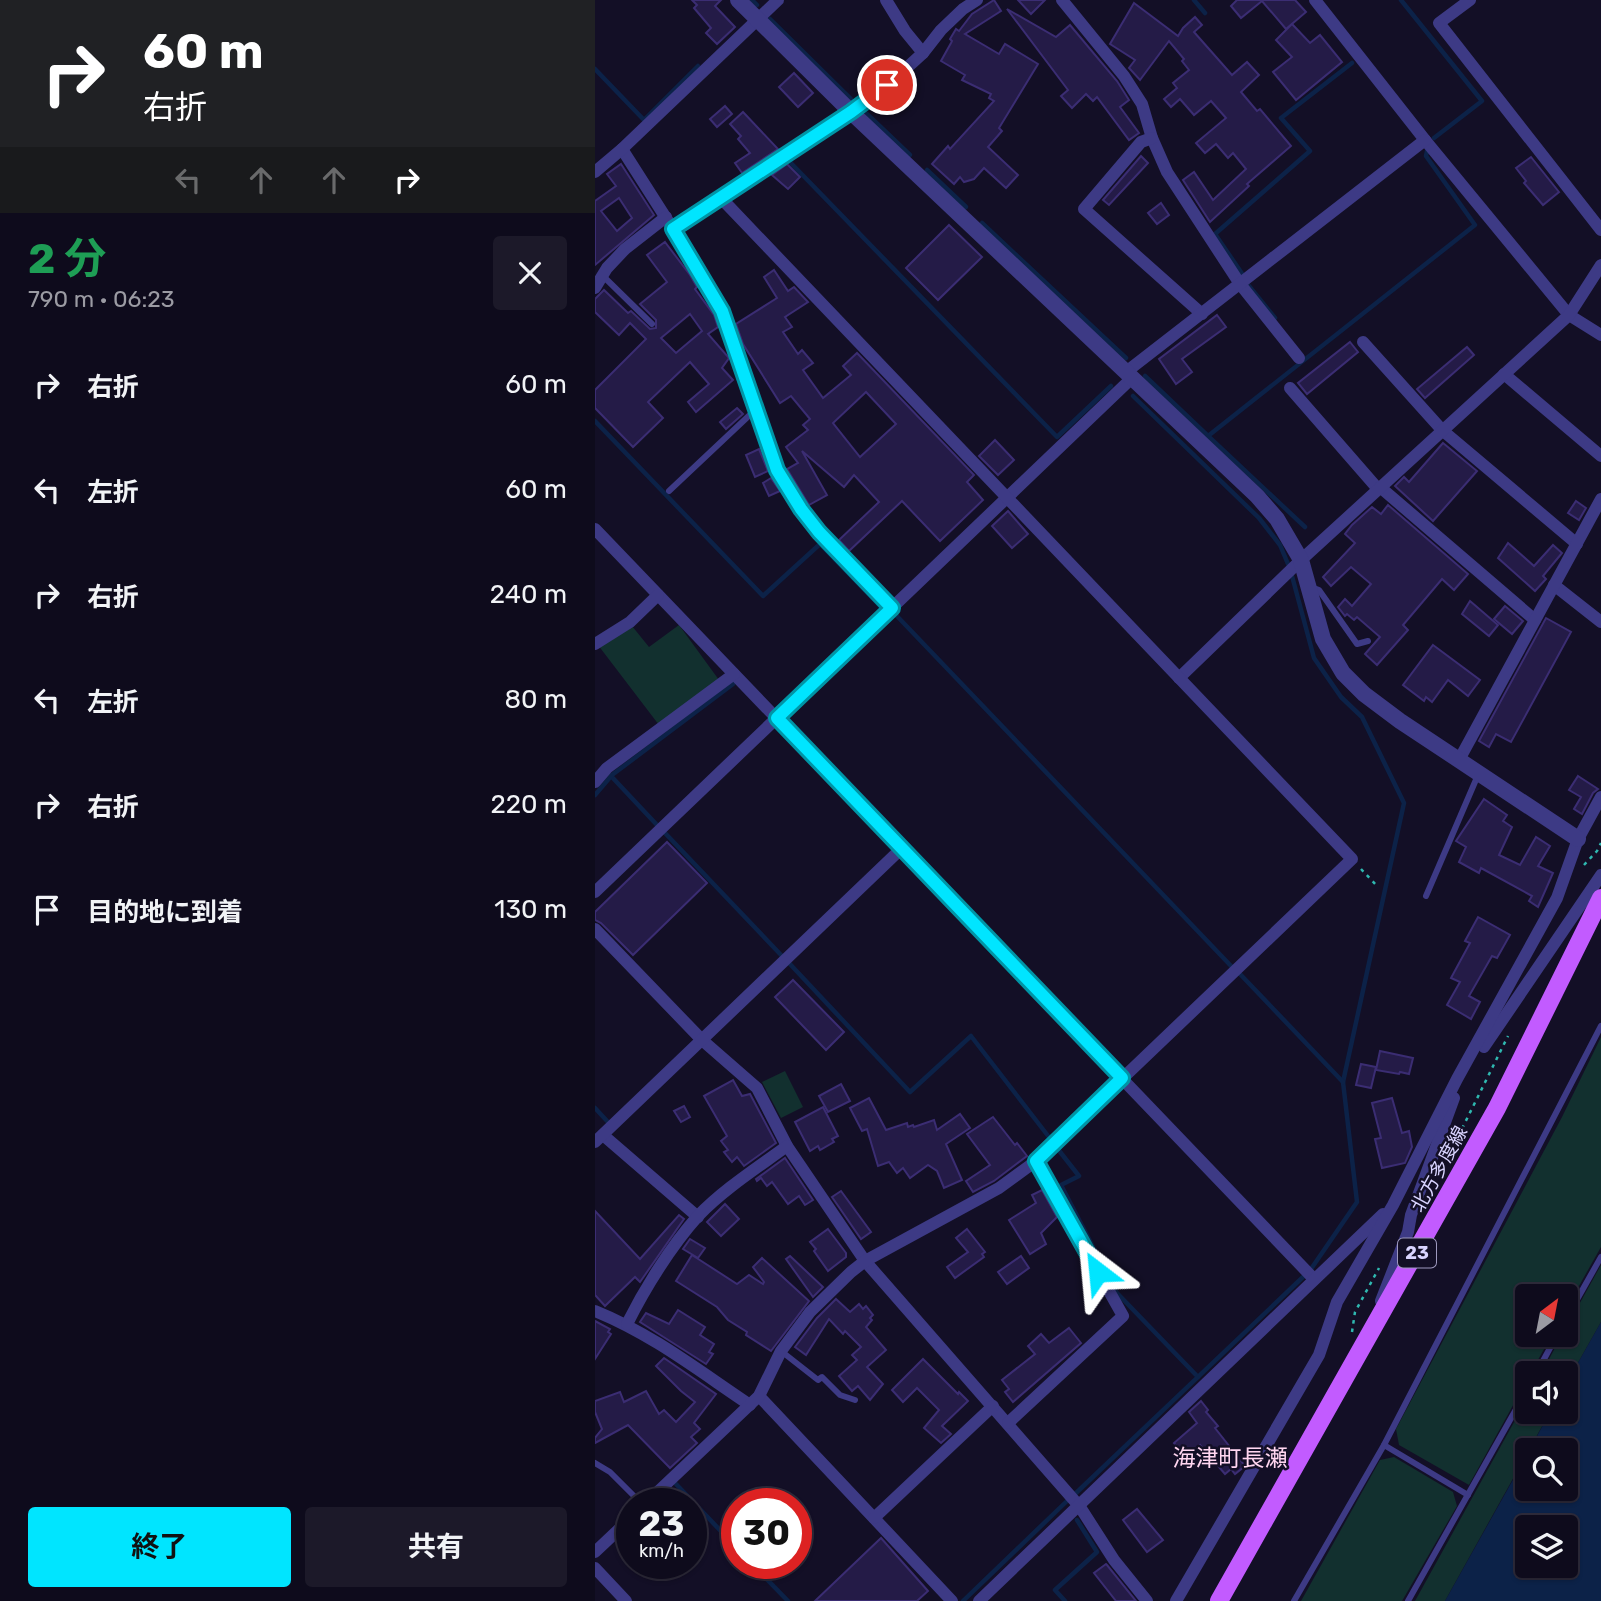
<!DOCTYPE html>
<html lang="ja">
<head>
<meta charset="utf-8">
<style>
  body { margin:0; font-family:Rubik,"Noto Sans JP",sans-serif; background:#1c1929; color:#f1f3f6; height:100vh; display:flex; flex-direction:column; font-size:26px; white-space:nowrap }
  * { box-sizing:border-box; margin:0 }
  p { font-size:23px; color:#9b9ba3 }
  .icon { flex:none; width:38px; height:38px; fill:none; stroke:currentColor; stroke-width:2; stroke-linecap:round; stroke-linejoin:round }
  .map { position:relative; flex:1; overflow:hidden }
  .drawer { display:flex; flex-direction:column; background:#0e0b1c; width:595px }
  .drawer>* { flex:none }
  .hud { background:#202124; color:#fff; overflow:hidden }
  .needle { width:46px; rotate:32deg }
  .buttons { position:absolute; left:920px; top:1284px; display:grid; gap:14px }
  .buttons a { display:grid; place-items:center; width:63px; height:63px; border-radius:7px; background:#0e0b1c; box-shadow:0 2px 5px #0004,0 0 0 2px #2e2b3b; font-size:35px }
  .speed { position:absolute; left:21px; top:1488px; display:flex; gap:14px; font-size:35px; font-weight:700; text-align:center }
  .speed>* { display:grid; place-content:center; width:91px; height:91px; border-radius:50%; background:#0e0b1c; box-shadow:0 2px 5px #0004,0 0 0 2px #2e2b3b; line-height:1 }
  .speed small { font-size:18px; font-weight:400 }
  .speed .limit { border:10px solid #d22; background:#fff; color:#111 }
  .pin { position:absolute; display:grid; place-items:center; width:60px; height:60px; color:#fff; margin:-30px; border:4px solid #fff; border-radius:50%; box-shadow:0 2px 7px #0007 }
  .me { position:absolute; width:77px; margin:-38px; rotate:331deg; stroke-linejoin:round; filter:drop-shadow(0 0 5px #0008) }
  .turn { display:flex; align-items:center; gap:24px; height:147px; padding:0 28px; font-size:32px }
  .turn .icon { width:91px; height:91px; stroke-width:2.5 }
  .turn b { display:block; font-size:49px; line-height:60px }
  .lanes { display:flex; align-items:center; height:66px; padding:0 28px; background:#0003; justify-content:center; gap:35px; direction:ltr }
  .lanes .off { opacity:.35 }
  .round { display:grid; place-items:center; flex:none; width:74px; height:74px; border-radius:7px; background:#1c1929 }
  .headline { display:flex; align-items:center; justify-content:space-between; height:119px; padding:0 28px }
  h1 { font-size:42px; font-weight:700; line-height:52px; color:#1e9e55 }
  .primary-button { display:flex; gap:14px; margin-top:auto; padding:14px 28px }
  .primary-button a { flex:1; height:80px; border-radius:7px; background:#00e5ff; color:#111; font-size:28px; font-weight:700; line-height:80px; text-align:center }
  .primary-button a+a { background:#1c1929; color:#f1f3f6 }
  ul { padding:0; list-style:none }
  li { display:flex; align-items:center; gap:21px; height:105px; padding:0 28px }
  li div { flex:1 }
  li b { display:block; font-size:26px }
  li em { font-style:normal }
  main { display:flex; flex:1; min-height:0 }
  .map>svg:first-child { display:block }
</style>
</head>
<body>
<main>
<section class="drawer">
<div class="hud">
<div class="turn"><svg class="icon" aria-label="right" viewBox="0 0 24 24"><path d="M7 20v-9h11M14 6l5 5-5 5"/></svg><div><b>60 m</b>右折</div></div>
<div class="lanes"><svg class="icon off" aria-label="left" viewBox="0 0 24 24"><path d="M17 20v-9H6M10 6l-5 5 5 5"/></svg><svg class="icon off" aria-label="ahead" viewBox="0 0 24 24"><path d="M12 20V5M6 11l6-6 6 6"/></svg><svg class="icon off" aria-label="ahead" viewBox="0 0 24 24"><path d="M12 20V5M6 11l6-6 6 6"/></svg><svg class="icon" aria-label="right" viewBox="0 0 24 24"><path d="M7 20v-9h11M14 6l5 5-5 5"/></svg></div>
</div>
<div class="headline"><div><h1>2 分</h1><p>790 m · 06:23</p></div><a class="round"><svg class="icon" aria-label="close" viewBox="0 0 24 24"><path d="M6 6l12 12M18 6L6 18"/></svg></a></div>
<ul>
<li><svg class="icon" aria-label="right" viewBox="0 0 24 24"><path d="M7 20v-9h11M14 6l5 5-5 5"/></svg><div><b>右折</b></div><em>60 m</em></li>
<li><svg class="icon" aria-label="left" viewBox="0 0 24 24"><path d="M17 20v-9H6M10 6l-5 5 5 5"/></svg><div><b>左折</b></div><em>60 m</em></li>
<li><svg class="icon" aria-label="right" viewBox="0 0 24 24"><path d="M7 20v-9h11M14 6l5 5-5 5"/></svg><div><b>右折</b></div><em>240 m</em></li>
<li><svg class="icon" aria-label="left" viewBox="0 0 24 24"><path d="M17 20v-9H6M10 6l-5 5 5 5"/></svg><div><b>左折</b></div><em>80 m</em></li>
<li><svg class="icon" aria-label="right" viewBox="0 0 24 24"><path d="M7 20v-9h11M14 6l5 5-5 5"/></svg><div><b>右折</b></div><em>220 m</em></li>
<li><svg class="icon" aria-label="arrive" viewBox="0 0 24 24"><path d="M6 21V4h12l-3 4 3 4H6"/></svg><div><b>目的地に到着</b></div><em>130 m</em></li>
</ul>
<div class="primary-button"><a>終了</a><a>共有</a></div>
</section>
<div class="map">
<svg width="1006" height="1601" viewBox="0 0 1006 1601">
  <rect width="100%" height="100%" fill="#130f26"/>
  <g fill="#12302f">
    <polygon points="84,625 124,680 64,725 3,645 37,626 54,647"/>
    <polygon points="1006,1037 1006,1247 971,1309 971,1297 933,1297 933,1335 957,1335 935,1374 933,1374 933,1378 874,1485 804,1445 801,1429 967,1117"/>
    <polygon points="190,1071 208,1107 186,1118 167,1082"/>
    <polygon points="1006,1265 1006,1322 971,1384 971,1374 946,1374 967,1335 971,1335 971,1328"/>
    <polygon points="933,1397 933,1412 955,1412 850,1601 820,1601"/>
    <polygon points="799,1457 858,1492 862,1506 807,1601 706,1601 785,1460"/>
  </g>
  <path fill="#0c2248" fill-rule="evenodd" d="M1006,1322V1601H850L933,1453V1489H971V1451H934L955,1412H971V1384ZM933,1528H971V1566H933Z"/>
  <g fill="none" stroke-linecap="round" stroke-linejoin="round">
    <g stroke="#0c2248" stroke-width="4.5">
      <polyline points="157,0 162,5"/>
      <polyline points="599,0 610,13"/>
      <polyline points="806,0 887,101 839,138"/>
      <polyline points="175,19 256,99"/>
      <polyline points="0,69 49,120 103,66"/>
      <polyline points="272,114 315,155"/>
      <polyline points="192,159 462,437 516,386"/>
      <polyline points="332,170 371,207"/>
      <polyline points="387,223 531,358"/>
      <polyline points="648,275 620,234 715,151 686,118 757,63"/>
      <polyline points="654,286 680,318"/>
      <polyline points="550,376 613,436 880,225 831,156 832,151"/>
      <polyline points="538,396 664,518 685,545 693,564"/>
      <polyline points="0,421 168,596 225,544 286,607"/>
      <polyline points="613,436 710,527"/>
      <polyline points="697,576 719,658 746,697 767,717 809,803 748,1082 762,1202 716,1269"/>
      <polyline points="300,614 637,967"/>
      <polyline points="16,776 62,825"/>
      <polyline points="0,795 17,775 138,684"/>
      <polyline points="70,833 187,956"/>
      <polyline points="194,963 315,1092 376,1036 457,1141"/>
      <polyline points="645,974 748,1082"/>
      <polyline points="0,1108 12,1121"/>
      <polyline points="462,1148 484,1176 466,1185 522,1293 603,1377"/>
      <polyline points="81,1484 142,1548"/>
      <polyline points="480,1494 708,1277"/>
      <polyline points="156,1563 193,1601"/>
      <polyline points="368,1601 472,1501"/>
      <polyline points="470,1601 460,1590 502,1552 482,1520"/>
    </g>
  </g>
  <g fill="#241b47" stroke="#3b2d73" stroke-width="2" fill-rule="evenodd">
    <polygon points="97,0 126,0 120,6 140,27 122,44 111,33 116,28 99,8 102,5"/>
    <polygon points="399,0 406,11 370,34 404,54 410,44 443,64 404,128 407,131 393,147 423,175 411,188 389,168 379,179 369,182 365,177 359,184 337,164 353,146 355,149 399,101 394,98 396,94 367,80 370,75 346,61 356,43 357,41 355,39 361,29 364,31 377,14"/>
    <polygon points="423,0 450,0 436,14"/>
    <polygon points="642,0 700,0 711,12 691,29 667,1 646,18 636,6"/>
    <polygon points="539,3 583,36 588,28 600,17 607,25 599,32 637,75 652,62 664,75 646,92 662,111 665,109 696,146 652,184 654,186 615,222 588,180 599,172 618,200 651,169 638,153 633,158 621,144 610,153 601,143 631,118 616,101 599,115 585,99 576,107 569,99 582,88 578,83 594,70 587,61 589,59 574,41 545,80 534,68 540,60 515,44"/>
    <polygon points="412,9 461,37 475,25 522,81 534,100 525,107 544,133 534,140 502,97 498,101 491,94 477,108 466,96 473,90"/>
    <polygon points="697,24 715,43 725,35 747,62 701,100 678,72 697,57 681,40"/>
    <polygon points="199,73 218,93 203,107 184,87"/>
    <polygon points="130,106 137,114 122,127 115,119"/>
    <polygon points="148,112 183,149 147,173 140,163 155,153 143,139 146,136 135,124"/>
    <polygon points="546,156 553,163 514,205 508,200"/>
    <polygon points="936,157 964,192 948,205 929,183 931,181 921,168"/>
    <path d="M26,164L59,215L0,265V201L21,186L12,174ZM24,198L37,218L22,231L6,211Z"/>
    <polygon points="192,164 205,177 193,189 177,175"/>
    <polygon points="566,203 574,215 562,224 553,213"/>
    <polygon points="354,225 387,257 343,300 311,268"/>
    <path d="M70,242L95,275L102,287L100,289L119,315L123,327L113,334L134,358L127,368L138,380L101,412L93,402L114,384L95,362L53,402L68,418L38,447L0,408V390L51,339L35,323L24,335L0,312V299L9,290L33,313L36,311L55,329L61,328V320L45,304L72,282L52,255ZM95,314L107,331L81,353L66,338Z"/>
    <path d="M179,270L193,291L199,287L213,302L190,317L197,327L188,332L203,354L207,350L218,363L208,370L228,398L256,375L248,366L262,353L379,475L372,482L388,500L345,541L307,501L254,551L244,540L284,502L259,475L249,487L207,451L232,495L214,505L192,469L203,463L191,447L213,430L208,425L215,419L196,396L185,403L148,344L141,324L182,298L169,277ZM271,392L301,424L265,457L238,423Z"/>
    <polygon points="622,315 631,327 587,359 597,372 581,384 564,359"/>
    <polygon points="755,342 763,352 712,394 703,383"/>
    <polygon points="872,347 879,355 830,398 822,389"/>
    <polygon points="142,408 148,414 131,429 125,422"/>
    <polygon points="400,440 419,460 403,475 384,456"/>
    <polygon points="848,443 882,471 838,521 800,486 809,477 814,482"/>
    <polygon points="164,449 173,471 160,477 151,455"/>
    <polygon points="176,478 185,491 174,496 168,483"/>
    <polygon points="981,501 991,508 984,520 973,513"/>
    <polygon points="793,505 873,574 859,590 847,579 808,625 813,630 782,665 770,654 785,637 762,617 759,620 752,614 750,616 743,607 750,599 757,606 776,584 756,567 736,586 728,577 760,543 750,534 757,525 777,507 786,514"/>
    <polygon points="413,511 433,534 417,548 397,526"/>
    <polygon points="913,543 939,566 958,545 967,553 948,576 951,579 940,591 903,558"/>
    <polygon points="875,601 903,625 894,636 867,614"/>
    <polygon points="910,606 928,621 917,634 899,619"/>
    <polygon points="951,618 976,632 916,742 901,734 894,747 884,741"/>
    <polygon points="838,645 885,680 873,696 853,680 837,702 831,697 829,701 808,685"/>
    <polygon points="983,776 1003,789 998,793 987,814 979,809 986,797 974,790"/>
    <polygon points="889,799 912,815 908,821 917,827 904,855 925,865 941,837 955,846 943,866 958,873 943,907 934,901 937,896 886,868 884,873 864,862 871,847 861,841"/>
    <polygon points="72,842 112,883 38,955 6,923 0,920 0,912"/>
    <polygon points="883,917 915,935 902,958 897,956 874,996 885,1002 876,1019 852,1005 865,982 856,978 875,943 870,941"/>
    <polygon points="198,980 249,1032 231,1050 180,997"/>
    <polygon points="785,1051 818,1058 814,1074 805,1072 804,1074 781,1070"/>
    <polygon points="766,1064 781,1067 776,1088 761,1085"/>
    <polygon points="138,1080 147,1096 155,1094 181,1143 149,1166 142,1157 137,1162 129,1152 133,1150 126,1141 132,1136 109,1096"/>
    <polygon points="246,1084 255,1101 233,1112 224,1096"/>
    <polygon points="274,1098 291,1130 312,1123 313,1127 318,1125 319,1127 339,1120 342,1130 365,1114 375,1128 351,1144 367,1180 349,1188 342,1171 333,1165 315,1178 308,1168 302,1173 294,1162 283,1166 272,1129 267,1131 255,1108"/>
    <polygon points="797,1098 807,1133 814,1131 817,1147 810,1163 787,1168 780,1139 786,1138 777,1103"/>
    <polygon points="89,1106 95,1117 86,1122 79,1111"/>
    <polygon points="228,1107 243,1136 237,1139 239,1142 225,1150 223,1146 215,1151 200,1122"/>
    <polygon points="398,1117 420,1145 422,1143 432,1156 399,1181 378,1192 371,1181 395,1165 372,1134"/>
    <polygon points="190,1158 218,1200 210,1205 204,1196 193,1204 177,1182 172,1186 166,1178 162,1181 161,1179"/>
    <polygon points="447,1190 462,1217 446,1233 451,1244 435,1254 414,1220 441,1203 437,1195"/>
    <polygon points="246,1191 276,1232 266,1239 237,1197"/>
    <polygon points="130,1204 144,1219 126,1236 112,1222"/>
    <polygon points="0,1211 45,1259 84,1215 89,1219 45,1282 40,1277 10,1306 0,1295"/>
    <polygon points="233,1229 251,1253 251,1257 233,1271 219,1251 221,1249 215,1242"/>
    <polygon points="372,1229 390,1252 387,1254 389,1257 360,1278 352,1267 373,1252 361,1238"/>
    <polygon points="95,1239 110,1248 103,1258 88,1249"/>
    <polygon points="97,1255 142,1284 154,1275 168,1284 169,1282 158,1267 167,1258 214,1301 176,1351 151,1335 152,1332 133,1320 122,1307 81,1281"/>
    <polygon points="195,1256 228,1287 218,1297 191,1259"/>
    <polygon points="426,1256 434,1268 412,1284 403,1272"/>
    <polygon points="241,1299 255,1312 264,1304 268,1309 271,1306 278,1315 275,1318 277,1320 271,1327 291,1350 272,1367 288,1384 275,1400 263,1386 257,1391 244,1376 262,1360 257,1355 266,1347 250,1331 248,1334 234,1319 211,1355 200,1347 222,1318"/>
    <polygon points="83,1310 110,1327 105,1335 119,1344 114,1352 118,1354 111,1364 45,1322 51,1313 74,1324"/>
    <polygon points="0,1321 15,1329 13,1332 16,1334 0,1359"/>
    <polygon points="474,1328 486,1343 418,1402 410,1392 414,1389 407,1380 440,1354 433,1346 446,1334 454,1343"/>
    <polygon points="69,1358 121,1394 99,1423 105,1429 96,1437 102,1443 75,1468 33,1425 0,1443 0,1438 7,1429 0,1412 0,1401 25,1392 29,1402 51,1391 64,1414 69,1410 81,1422 100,1402 86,1391 61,1366"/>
    <polygon points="328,1359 363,1394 364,1392 373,1401 347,1426 356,1434 346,1443 329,1428 344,1410 322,1388 308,1402 297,1390"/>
    <polygon points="606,1401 613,1410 611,1412 623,1426 620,1428 650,1466 640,1474 636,1469 630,1474 605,1445 591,1457 579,1443 602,1423 594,1412"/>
    <polygon points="542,1509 568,1540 552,1552 528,1520"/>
    <polygon points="286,1538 333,1591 322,1601 220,1601"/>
    <polygon points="511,1564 512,1565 541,1601 521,1601 499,1573"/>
  </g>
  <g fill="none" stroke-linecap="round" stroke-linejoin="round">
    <g stroke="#2fb8b0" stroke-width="2.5" stroke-dasharray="3.5 5" stroke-linecap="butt">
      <polyline points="989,865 1002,851 1006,843"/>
      <polyline points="766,869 783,887"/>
      <polyline points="852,1159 913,1036"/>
      <polyline points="757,1332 760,1312 784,1268"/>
    </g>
    <g stroke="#3d3a85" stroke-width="6">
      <polyline points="8,276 57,324"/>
      <polyline points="74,491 160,410"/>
      <polyline points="716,587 724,590 762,644 773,641"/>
      <polyline points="831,896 883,775"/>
      <polyline points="971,1319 1006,1257"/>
      <polyline points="186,1351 223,1380 227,1377 245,1395 260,1400"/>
      <polyline points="941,1374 962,1335"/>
      <polyline points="789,1445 873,1495"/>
      <polyline points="0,1463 15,1472 46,1503"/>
      <polyline points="699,1601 789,1445 1006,1026"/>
      <polyline points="813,1601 933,1388"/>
    </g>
    <g stroke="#3d3a85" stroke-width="12">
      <polyline points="291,0 310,31 328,53"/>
      <polyline points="467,0 529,76 547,104 557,138 572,172 645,284 704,358"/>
      <polyline points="720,0 830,140 974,315 1006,335"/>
      <polyline points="875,0 844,23 1006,230"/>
      <polyline points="557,138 546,142 489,209 607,314"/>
      <polyline points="27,149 78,229 127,311 182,470 206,509 224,532 297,608"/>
      <polyline points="0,172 27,149 183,0"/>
      <polyline points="78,229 256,112 293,85 328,53 346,30 368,9 382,0"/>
      <polyline points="0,288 12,268 30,249 71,217"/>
      <polyline points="768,342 847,430 982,544"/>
      <polyline points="531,372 830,140"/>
      <polyline points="909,374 1006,456"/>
      <polyline points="695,388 783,489"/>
      <polyline points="785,487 940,620"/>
      <polyline points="0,529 719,1279"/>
      <polyline points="959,585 1006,622"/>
      <polyline points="0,644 35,622 63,595"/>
      <polyline points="584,678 706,560 974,315 1006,265"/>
      <polyline points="864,760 1006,499"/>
      <polyline points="0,782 12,768 139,674"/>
      <polyline points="0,892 537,378"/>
      <polyline points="0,929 107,1040 162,1088 192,1146 270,1261 485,1507 519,1560 552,1601"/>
      <polyline points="889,1047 1006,875"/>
      <polyline points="8,1135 103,1217"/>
      <polyline points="0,1142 307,848"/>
      <polyline points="786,1301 813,1232 816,1215 859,1098"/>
      <path d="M0,1311C57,1334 104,1371 155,1405"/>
      <path d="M32,1324C50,1288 76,1246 103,1216C129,1189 162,1168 192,1146"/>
      <polyline points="164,1396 357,1601"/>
      <polyline points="413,1423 528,1316 441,1161"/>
      <polyline points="51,1503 164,1396 186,1351 215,1312 256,1272 270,1261 404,1188 441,1161 757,859 125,197"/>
      <polyline points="279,1518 398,1406"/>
      <polyline points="0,1552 37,1517"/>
      <polyline points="0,1568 31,1601"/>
      <polyline points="384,1601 788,1214"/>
      <polyline points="581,1601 724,1355 742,1302 798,1205 862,1079 962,898 983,839 1006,797"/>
    </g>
    <polyline stroke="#3d3a85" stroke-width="16" points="143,0 256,112 662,496 682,519 706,560 728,639 748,673 769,694 805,721 983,839"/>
    <polyline stroke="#c25bff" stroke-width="18" points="624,1601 902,1108 1006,898"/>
  </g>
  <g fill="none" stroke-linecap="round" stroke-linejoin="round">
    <defs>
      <polyline id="route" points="292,85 256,112 78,229 127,311 182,470 206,509 224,532 297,608 182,718 527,1078 441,1161 503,1272"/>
    </defs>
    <use href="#route" stroke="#0095a6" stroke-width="18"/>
    <use href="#route" stroke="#00e5ff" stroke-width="12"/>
  </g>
  <g text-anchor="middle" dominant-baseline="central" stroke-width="5" stroke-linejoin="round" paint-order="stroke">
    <rect fill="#130f26" stroke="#9e99be" stroke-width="2" x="803" y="1238.5" width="38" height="29" rx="5"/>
    <g font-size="18" font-weight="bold" fill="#d9d4ff">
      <text x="822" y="1253">23</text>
    </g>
    <g font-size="19" fill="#d9d4ff" stroke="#130f26">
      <text transform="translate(844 1169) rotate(-61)">北方多度線</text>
    </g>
    <g font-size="23" fill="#ffd6f0" stroke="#130f26">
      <text x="635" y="1458">海津町長瀬</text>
    </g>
  </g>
</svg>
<div class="buttons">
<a><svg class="needle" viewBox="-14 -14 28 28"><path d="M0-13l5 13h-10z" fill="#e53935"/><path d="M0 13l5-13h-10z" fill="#9b9ba3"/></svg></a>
<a><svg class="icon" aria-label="sound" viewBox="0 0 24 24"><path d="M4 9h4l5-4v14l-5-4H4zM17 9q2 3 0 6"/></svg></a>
<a><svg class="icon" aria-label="search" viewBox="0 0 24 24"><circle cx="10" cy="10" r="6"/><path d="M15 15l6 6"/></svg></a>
<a><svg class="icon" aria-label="layers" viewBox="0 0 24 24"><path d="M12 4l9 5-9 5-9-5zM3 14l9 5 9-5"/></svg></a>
</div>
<div class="speed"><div>23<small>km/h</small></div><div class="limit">30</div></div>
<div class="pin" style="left:292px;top:85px;background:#d93025"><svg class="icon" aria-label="arrive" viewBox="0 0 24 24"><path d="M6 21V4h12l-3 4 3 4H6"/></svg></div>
<svg class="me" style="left:503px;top:1272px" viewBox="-20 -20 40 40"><path d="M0-17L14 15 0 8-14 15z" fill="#00e5ff" stroke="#fff" stroke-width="4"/></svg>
</div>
</main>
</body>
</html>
